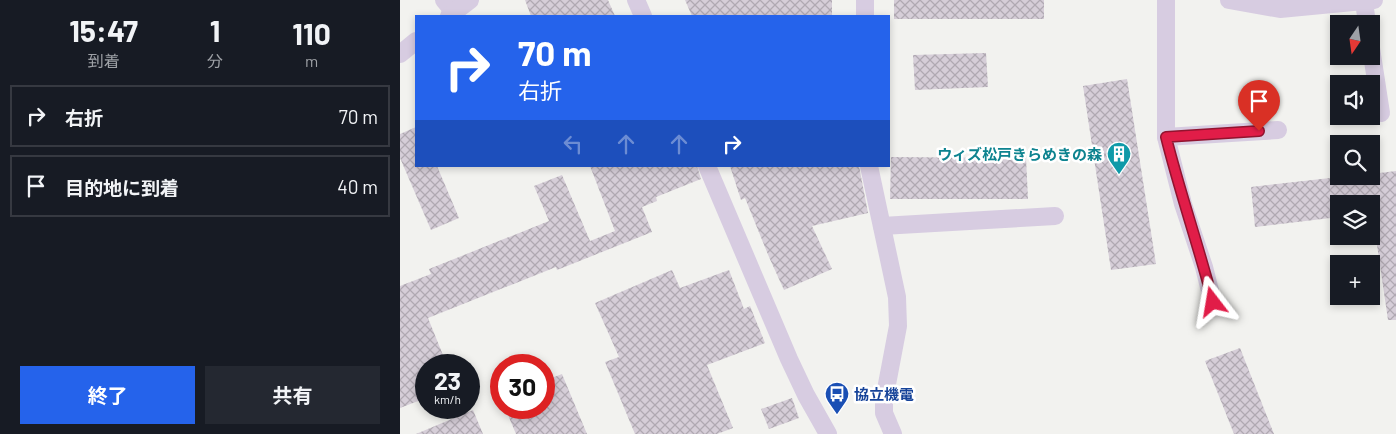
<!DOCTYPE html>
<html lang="ja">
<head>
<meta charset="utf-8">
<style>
  body { margin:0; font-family:Barlow,"Noto Sans JP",sans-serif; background:#242831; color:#f1f3f6; height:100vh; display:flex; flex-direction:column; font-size:19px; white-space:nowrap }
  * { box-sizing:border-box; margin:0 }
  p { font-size:16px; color:#9ea1a6 }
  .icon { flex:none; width:28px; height:28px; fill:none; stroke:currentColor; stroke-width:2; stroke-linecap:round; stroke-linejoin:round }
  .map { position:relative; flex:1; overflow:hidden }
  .sheet { display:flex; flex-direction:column; background:#171b24; width:400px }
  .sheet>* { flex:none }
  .guide { position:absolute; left:15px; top:15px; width:475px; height:152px; border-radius:0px; box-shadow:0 2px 8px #0003; background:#2563eb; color:#fff; overflow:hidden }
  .needle { width:32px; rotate:193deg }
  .fabs { position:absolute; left:930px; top:15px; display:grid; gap:10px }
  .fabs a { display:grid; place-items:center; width:50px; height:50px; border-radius:0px; background:#171b24; box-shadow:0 2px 8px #0003; font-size:25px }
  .speed { position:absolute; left:15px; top:354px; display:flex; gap:10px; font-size:25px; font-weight:700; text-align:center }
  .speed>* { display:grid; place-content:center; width:65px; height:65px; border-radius:50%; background:#171b24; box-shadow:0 2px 8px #0003; line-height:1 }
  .speed small { font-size:12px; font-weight:400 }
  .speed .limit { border:8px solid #d22; background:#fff; color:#111 }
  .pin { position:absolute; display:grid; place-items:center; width:42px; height:42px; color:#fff; margin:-51px -21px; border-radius:50% 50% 50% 0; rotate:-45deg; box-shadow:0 0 5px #0007 }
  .pin .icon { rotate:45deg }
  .me { position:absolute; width:55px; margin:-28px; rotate:346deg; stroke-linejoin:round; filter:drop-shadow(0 0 4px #0008) }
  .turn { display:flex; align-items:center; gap:18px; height:105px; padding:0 20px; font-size:22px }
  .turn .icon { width:65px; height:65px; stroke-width:2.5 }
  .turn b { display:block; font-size:35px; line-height:42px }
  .lanes { display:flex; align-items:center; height:48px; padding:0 20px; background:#0003; justify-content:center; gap:25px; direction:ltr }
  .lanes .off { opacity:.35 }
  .eta { display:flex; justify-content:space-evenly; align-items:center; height:85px; text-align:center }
  .eta b { font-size:30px; font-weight:700; line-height:35px }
  .action { display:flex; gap:10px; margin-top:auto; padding:10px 20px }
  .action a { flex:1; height:58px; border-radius:0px; background:#2563eb; color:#fff; font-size:20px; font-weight:700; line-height:58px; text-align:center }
  .action a+a { background:#242831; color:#f1f3f6 }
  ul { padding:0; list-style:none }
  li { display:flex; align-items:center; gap:15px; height:62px; margin:0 10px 8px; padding:0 10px; border:2px solid #363941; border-radius:0px }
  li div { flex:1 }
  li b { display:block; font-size:19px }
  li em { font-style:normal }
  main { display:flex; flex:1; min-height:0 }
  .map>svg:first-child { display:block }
</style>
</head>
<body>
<main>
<section class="sheet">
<div class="eta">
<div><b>15:47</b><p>到着</p></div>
<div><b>1</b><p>分</p></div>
<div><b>110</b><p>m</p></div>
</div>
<ul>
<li><svg class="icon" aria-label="right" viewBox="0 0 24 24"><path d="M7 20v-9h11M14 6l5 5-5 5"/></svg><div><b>右折</b></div><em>70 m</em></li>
<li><svg class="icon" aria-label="arrive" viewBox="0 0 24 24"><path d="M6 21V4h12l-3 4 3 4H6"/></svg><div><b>目的地に到着</b></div><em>40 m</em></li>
</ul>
<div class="action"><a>終了</a><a>共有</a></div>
</section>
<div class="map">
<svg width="996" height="434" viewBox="0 0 996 434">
  <defs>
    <pattern id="building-cross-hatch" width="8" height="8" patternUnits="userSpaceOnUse" patternTransform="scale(1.25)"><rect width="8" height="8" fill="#d6ced8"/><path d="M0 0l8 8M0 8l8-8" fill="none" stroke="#b0a9b2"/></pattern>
  </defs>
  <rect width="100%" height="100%" fill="#f2f2ef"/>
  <g fill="url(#building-cross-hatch)">
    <polygon points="125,0 208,0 215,16 131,16"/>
    <polygon points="285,0 432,0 432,16 292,16"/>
    <rect x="494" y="0" width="150" height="19"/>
    <polygon points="586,53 588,87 515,90 513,55"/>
    <polygon points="727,79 756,264 711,270 683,86"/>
    <polygon points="16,127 16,166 37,166 59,218 31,230 0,158 0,134"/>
    <polygon points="491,157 626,158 628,199 490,199"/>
    <polygon points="190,166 297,166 301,179 256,197 257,201 242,207 252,232 157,270 156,267 28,318 47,365 26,365 26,398 0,408 0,286 31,274 29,269 149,221 134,186 162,175 190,241 215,231"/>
    <polygon points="330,166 459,166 468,213 412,226 432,269 384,290 369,257 345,198 341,200"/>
    <polygon points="996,171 996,320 988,320 971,204 939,204 939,217 855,227 851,187 948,176 971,176 971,174"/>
    <polygon points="272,270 280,288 329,270 344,309 350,306 365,343 307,365 333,428 317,434 235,434 205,362 219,357 195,303"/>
    <polygon points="840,348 874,434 834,434 805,361"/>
    <polygon points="162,374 187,434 116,434 105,408 144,408 144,381"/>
    <polygon points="392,398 399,418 369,429 361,409"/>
    <polygon points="73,410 83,434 16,434"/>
  </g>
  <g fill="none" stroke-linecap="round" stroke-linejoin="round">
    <g stroke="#d7cce1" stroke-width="18">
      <polyline points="44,0 54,12"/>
      <polyline points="236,0 243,16"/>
      <polyline points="766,0 766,137 783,204 804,267 813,303"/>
      <polyline points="829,0 880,9 974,0"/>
      <polyline points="964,1 967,24"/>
      <polyline points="49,16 70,0"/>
      <polyline points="465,16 465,0"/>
      <polyline points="971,48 981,113"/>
      <polyline points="0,54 16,41"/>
      <polyline points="766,137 878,130"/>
      <polyline points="307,166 389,359 406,395 428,434"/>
      <polyline points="469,166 497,297 498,326 484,400 484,413 493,434"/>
      <polyline points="482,226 655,216"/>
    </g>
  </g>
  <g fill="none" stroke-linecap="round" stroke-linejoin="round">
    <defs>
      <path id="route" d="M813,302C799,247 780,193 766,137L859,131"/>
    </defs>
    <use href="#route" stroke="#92132f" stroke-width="12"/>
    <use href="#route" stroke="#e11d48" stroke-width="9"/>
  </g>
  <defs>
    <symbol id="building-pin" viewBox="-11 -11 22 30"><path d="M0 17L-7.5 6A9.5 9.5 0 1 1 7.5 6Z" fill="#0f9aa8" stroke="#fff"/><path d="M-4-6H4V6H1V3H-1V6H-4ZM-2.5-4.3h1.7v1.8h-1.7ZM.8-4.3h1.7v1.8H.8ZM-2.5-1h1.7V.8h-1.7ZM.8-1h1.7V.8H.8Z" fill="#fff"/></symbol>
    <symbol id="bus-pin" viewBox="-11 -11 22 30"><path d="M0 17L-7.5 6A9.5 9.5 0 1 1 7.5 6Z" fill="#1a4fb4" stroke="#fff"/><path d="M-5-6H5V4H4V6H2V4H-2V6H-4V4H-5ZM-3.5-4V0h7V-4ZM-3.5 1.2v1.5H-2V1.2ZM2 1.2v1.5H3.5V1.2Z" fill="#fff"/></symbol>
  </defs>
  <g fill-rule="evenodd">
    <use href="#building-pin" x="705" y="140" width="28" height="38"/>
    <use href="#bus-pin" x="423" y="380" width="28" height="38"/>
  </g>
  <g text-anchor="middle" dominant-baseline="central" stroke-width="5" stroke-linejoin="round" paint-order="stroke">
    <g font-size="15" font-weight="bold" fill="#0d838f" stroke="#fff" text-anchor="end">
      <text x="702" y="154">ウィズ松戸きらめきの森</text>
    </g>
    <g font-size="15" font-weight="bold" fill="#164399" stroke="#fff" text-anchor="start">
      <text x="454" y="394">協立機電</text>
    </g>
  </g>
</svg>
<div class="fabs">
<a><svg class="needle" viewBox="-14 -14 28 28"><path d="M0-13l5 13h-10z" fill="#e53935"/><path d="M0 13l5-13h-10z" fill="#9ea1a6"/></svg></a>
<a><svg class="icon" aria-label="sound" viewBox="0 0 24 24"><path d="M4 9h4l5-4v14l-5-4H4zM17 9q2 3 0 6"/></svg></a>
<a><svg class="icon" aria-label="search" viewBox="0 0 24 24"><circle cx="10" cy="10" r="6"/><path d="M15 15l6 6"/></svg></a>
<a><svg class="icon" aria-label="layers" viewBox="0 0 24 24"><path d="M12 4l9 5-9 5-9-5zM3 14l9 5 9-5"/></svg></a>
<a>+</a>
</div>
<div class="speed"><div>23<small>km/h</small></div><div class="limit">30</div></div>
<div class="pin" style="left:859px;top:131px;background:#d93025"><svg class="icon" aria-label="arrive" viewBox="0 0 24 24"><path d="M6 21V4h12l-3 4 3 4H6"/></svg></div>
<svg class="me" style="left:813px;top:302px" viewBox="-20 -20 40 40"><path d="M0-17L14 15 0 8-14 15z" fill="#e11d48" stroke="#fff" stroke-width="4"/></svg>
<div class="guide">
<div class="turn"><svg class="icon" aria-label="right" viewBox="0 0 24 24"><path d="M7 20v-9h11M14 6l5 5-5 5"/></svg><div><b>70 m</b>右折</div></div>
<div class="lanes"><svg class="icon off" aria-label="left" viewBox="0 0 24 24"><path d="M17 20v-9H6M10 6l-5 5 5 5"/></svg><svg class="icon off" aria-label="ahead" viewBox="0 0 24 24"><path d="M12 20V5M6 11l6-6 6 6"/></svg><svg class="icon off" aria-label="ahead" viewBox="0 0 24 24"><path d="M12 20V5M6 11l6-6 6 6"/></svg><svg class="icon" aria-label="right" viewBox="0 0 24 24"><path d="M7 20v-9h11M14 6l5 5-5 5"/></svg></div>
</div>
</div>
</main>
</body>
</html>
